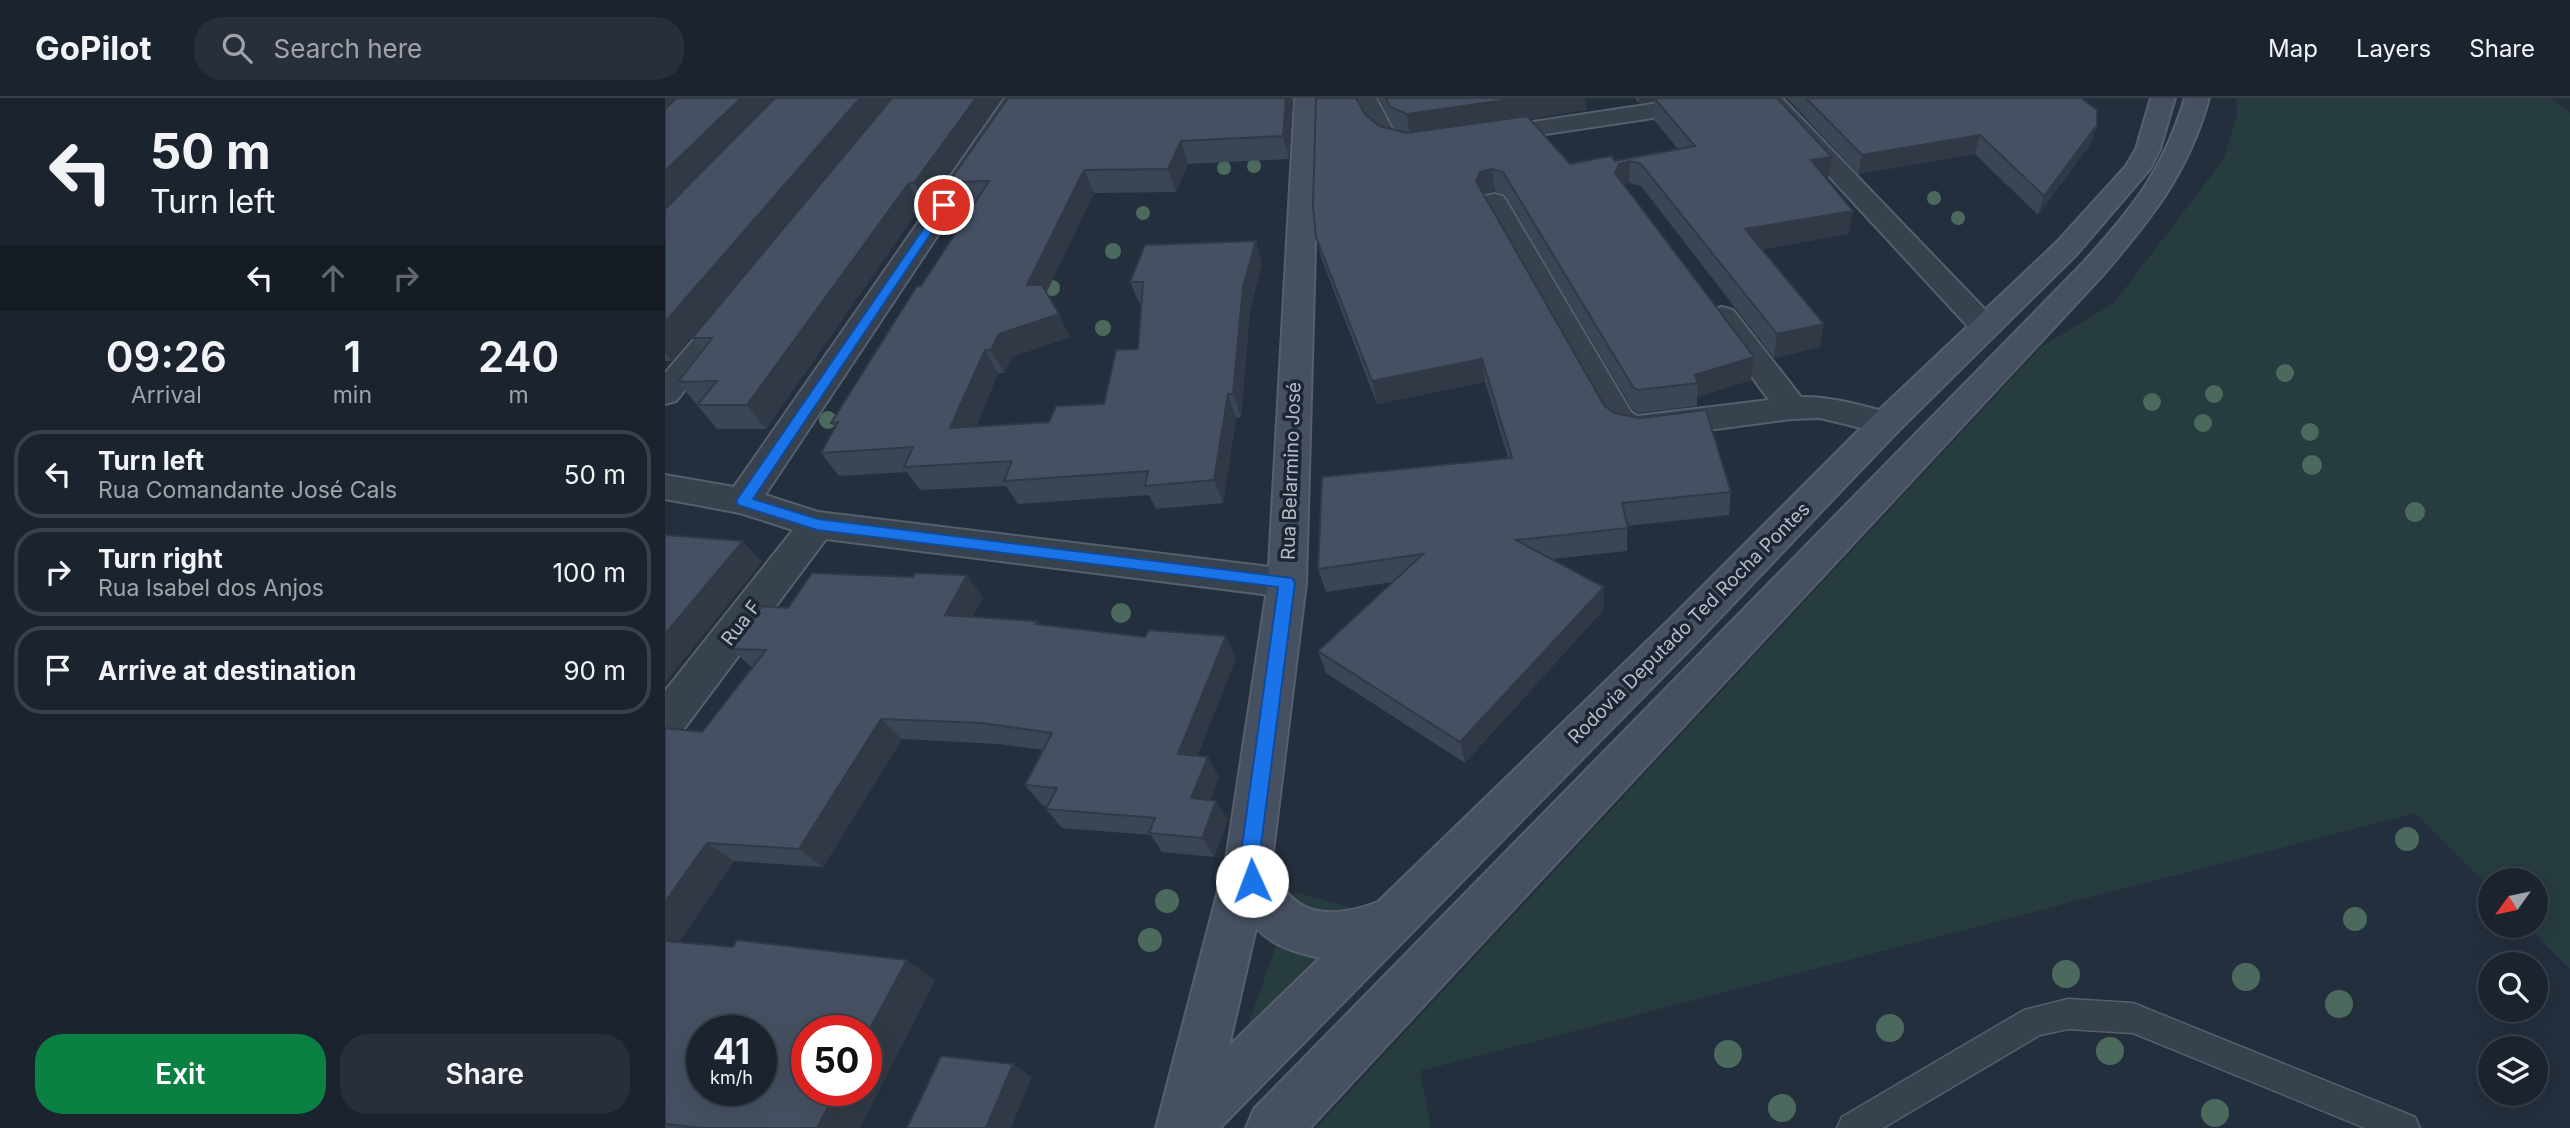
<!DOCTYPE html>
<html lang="en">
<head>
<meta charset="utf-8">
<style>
  body { margin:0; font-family:Inter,sans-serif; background:#282f3a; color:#f1f3f6; height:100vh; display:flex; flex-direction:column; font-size:26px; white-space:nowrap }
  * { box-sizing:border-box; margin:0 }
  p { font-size:23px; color:#a0a4aa }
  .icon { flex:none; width:38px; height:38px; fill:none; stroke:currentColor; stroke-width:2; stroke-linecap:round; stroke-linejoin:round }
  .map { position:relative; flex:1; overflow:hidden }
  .sheet { display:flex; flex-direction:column; background:#1b232e; width:665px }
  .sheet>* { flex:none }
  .top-card { background:#1b232e; color:#f1f3f6; overflow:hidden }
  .needle { width:46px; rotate:237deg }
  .controls { position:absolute; left:1813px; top:770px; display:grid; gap:14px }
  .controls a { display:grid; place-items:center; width:70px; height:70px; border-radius:50%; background:#1b232e; box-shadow:0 7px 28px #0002,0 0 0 2px #39404a; font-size:35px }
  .speed { position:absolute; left:21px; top:917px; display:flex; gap:14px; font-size:35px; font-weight:700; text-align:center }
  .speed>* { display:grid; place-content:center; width:91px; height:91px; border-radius:50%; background:#1b232e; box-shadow:0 7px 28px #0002,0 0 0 2px #39404a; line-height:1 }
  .speed small { font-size:18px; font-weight:400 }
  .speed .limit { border:10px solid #d22; background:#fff; color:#111 }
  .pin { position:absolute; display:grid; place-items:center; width:60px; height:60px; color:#fff; margin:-30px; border:4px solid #fff; border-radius:50%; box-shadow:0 2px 7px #0007 }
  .me { position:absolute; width:77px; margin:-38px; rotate:358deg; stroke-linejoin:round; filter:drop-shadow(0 0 5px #0008) }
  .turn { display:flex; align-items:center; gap:24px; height:147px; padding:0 35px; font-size:32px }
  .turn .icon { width:91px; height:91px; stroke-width:2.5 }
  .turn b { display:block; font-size:49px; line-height:60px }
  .lanes { display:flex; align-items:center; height:66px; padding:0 35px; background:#0003; justify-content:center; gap:35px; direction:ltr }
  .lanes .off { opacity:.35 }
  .eta { display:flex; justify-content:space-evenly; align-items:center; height:119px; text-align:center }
  .eta b { font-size:42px; font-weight:600; line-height:49px }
  .cta { display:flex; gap:14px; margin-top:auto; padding:14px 35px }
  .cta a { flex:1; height:80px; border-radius:28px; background:#0b8043; color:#fff; font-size:28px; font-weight:600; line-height:80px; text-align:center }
  .cta a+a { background:#282f3a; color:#f1f3f6 }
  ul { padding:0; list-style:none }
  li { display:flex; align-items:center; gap:21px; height:88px; margin:0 14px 10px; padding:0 21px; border:4px solid #39404a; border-radius:28px }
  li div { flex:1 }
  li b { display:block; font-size:26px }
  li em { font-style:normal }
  header { display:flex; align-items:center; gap:42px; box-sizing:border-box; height:98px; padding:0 35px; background:#1b232e; border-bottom:2px solid #39404a }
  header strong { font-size:33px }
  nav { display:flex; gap:38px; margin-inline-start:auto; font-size:24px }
  .search { width:490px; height:63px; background:#282f3a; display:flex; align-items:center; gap:18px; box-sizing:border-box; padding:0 24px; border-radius:28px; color:#a0a4aa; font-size:26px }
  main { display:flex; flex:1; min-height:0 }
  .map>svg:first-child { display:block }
</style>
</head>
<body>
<header>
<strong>GoPilot</strong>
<div class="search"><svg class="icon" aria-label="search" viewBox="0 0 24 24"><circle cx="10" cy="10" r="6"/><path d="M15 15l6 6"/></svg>Search here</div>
<nav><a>Map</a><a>Layers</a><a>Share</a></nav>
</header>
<main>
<section class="sheet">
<div class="top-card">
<div class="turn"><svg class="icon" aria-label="left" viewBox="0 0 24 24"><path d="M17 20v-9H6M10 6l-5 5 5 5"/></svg><div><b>50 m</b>Turn left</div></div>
<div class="lanes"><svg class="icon" aria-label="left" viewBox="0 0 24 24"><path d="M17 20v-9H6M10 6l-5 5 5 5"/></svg><svg class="icon off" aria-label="ahead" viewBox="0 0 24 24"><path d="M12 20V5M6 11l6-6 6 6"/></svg><svg class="icon off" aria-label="right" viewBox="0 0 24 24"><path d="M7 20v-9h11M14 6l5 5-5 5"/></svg></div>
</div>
<div class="eta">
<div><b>09:26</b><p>Arrival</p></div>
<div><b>1</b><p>min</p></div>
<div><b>240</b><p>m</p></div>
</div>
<ul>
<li><svg class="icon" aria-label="left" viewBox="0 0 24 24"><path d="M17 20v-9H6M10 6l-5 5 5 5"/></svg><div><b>Turn left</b><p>Rua Comandante José Cals</p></div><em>50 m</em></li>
<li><svg class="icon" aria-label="right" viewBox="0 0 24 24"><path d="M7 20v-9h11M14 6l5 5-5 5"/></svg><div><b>Turn right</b><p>Rua Isabel dos Anjos</p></div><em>100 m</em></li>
<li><svg class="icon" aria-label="arrive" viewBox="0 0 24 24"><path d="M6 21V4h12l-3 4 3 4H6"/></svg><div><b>Arrive at destination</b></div><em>90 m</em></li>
</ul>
<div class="cta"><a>Exit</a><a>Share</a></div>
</section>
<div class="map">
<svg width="1905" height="1030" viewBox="0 0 1905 1030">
  <rect width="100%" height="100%" fill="#242f3e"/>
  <g fill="#263c3f">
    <polygon points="1571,0 1885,0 1905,15 1905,871 1862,828 1871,828 1871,782 1825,782 1825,790 1750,715 755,973 766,1030 651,1030 1376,249 1449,205 1559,61 1572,17"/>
    <polygon points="630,794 709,816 580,936"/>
  </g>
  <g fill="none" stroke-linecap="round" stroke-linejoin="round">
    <defs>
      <polygon id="lane" points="1403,901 1468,905 1750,1019 1755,1030 1700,1030 1468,935 1403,931 1375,937 1218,1030 1172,1030 1177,1019 1359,912"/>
      <g id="street">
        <polygon points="340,0 364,0 100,397 153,414 622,471 635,475 641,485 635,495 622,499 161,441 15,636 0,642 0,593 128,432 75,415 0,401 0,377 69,389"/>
        <path d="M687,0H711L730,36L739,40L763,42L766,47L763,52C708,66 710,34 687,0Z"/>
        <polygon points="1027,0 1087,0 1083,5 1075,7 820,45 811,43 808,38 811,33 820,31"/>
        <polygon points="1092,0 1117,0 1330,222 1334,228 1330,234 1319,237 1308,234"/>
        <path d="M829,96L838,98L842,104L966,314L972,318L1104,302L1042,218L1046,212L1057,209L1068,212L1136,299C1168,298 1201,309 1233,317L1237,325L1233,333L1221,336L1155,320L1127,321L975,341L950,336L938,321L816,104L820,98Z"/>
        <polygon points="70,202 80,205 85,211 11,303 0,306 0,275 60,205"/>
      </g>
      <g id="secondary">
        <path d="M630,0H654L641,485L607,762C622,819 663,823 713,804L1000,526L1209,317L1391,145L1461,68L1471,51L1486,0H1510L1495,51L1485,71L1411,157L1233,333L1028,548L555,1030H491L561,762L603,485ZM591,830C608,848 632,855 655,860L564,948Z"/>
        <path d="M1520,0H1544C1524,74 1486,121 1437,178L645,1030H581L589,1011L1417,166C1467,111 1498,73 1520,0Z"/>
      </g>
    </defs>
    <use href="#lane" stroke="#565f6c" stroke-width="3"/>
    <use href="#street" stroke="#565f6c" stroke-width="4"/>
    <use href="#secondary" stroke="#565f6c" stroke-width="4"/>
    <use href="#lane" fill="#38414e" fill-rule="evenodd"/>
    <use href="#street" fill="#38414e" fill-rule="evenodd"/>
    <use href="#secondary" fill="#465061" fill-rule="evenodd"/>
  </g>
  <g fill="#4b6a5d">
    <circle cx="589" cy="68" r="7"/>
    <circle cx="559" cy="70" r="7"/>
    <circle cx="1269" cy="100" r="7"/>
    <circle cx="478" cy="115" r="7"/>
    <circle cx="1293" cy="120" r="7"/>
    <circle cx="448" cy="153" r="8"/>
    <circle cx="387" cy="190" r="8"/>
    <circle cx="438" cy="230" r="8"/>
    <circle cx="1620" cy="275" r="9"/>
    <circle cx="1549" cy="296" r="9"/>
    <circle cx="1487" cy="304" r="9"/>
    <circle cx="163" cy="322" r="9"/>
    <circle cx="1538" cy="325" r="9"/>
    <circle cx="1645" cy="334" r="9"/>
    <circle cx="1647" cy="367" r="10"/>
    <circle cx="1750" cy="414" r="10"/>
    <circle cx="456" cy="515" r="10"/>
    <circle cx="1742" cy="741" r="12"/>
    <circle cx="502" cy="803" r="12"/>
    <circle cx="1690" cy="821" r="12"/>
    <circle cx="485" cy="842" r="12"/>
    <circle cx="1401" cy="876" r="14"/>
    <circle cx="1581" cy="879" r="14"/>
    <circle cx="1674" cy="906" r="14"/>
    <circle cx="1225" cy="930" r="14"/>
    <circle cx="1445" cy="953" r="14"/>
    <circle cx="1063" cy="956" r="14"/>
    <circle cx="1117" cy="1010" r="14"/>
    <circle cx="1550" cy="1015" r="14"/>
  </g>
  <g fill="#3b4654">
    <polygon points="0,0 7,263 0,263"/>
    <polygon points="227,0 262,108 256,108 101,331 52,331 13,284 37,253 27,240"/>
    <polygon points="343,0 628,0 624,61 523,66 511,94 429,95 381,194 405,239 347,259 339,275 333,275 311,329 384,324 439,306 473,251 476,207 475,207 465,184 597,166 585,212 576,319 571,320 558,405 491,411 484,397 353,406 341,388 255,392 242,374 174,378 156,355 170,330 166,325 309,107 296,107 284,84"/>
    <polygon points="714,0 920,0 921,12 864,21 905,66 950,63 1013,51 989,22 989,3 974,5 970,0 1112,0 1163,81 1162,81 1184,136 1097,151 1155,249 1109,260 976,88 964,85 959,87 1086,282 1032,299 1032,308 973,315 968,312 840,97 830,93 819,96 939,307 949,315 1066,394 1064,417 962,428 962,453 887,461 939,489 939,511 800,665 661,575 653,553 728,484 661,494 653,471 843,360 820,284 712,306 657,162 651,139 700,16 714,28 734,33 729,31"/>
    <polygon points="1122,0 1416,0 1432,27 1426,45 1373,117 1310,56 1193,76"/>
    <polygon points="318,499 308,518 372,523 375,527 571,560 532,658 554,679 545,702 563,722 549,759 497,754 486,737 397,730 381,711 383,708 377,707 360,687 378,652 334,646 237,641 158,769 69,763 14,844 270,882 195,1030 0,1030 0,630 37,634 87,570 67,551 123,510"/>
  </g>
  <g fill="#303945">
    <polygon points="0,0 16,0 0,14"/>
    <polygon points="76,0 106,0 108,4 0,112 0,73"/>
    <polygon points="195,0 226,0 7,263 0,255 0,224"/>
    <polygon points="311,0 337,0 262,108 249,85"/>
    <polygon points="621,0 628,0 624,61 618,38"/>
    <polygon points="854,0 920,0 921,12 745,38 742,16"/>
    <polygon points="974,0 1008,0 989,0 989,3 974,5"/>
    <polygon points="1432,27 1426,45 1373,117 1379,98"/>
    <polygon points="1315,37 1310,56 1193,76 1197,57"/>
    <polygon points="516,43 523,66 511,94 503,71"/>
    <polygon points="1167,59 1163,81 1143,85 1146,62"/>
    <polygon points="965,63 964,85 954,89 950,75 954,66"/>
    <polygon points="827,71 830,93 818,97 811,83 815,74"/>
    <polygon points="419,72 429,95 374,210 362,187"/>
    <polygon points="244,85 256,108 101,331 82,307"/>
    <polygon points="1188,113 1184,136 1078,154 1080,131"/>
    <polygon points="591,143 597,166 585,212 576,319 568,296 578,189"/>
    <polygon points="394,216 405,239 347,259 339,275 326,252 334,236"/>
    <polygon points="1159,226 1155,249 1109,260 1112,236"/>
    <polygon points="320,252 333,275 300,354 285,330"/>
    <polygon points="1089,259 1086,282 1032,299 1033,285 1030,277"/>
    <polygon points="817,261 820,284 712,306 707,283"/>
    <polygon points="563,296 571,320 558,405 549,382"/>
    <polygon points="78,443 97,464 0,585 0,536"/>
    <polygon points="302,477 318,499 297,538 280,517"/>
    <polygon points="939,489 939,511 800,665 795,644"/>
    <polygon points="561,538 571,560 525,677 513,656"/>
    <polygon points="216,621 237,641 158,769 134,751"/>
    <polygon points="543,659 554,679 539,720 526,700"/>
    <polygon points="551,703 563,722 549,759 537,740"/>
    <polygon points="42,745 69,763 11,849 0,842 0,804"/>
    <polygon points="242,862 270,882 195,1030 152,1030 172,992 201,992 201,938"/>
    <polygon points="348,966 367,979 346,1030 321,1030"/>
  </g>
  <g fill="#455162" stroke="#303945" stroke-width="2" fill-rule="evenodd">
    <polygon points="12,0 76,0 0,73 0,11"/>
    <polygon points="110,0 195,0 0,224 0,111"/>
    <polygon points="227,0 311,0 249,85 244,85 82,307 32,307 52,283 13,284 47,240 27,240"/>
    <polygon points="343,0 621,0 618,38 516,43 503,71 419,72 362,187 377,187 394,216 334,236 326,252 320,252 285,330 384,324 391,308 439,306 451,252 473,251 478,184 465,184 480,147 591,143 578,189 568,296 563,296 549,382 480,388 483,373 339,383 347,363 239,369 248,349 156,355 173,324 166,325 252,188 256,188 324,83 284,84"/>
    <polygon points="651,0 691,0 700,16 714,28 742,35 862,18 905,66 946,58 950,63 1030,48 989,0 1112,0 1167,59 1146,62 1188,113 1080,131 1159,226 1112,236 976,66 965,63 954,66 950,75 1089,259 1030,277 1033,285 973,292 968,289 838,74 827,71 815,74 811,83 939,307 949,315 975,320 1041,312 1066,394 957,405 963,430 851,442 939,489 795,644 653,553 758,456 653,471 657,379 847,360 817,261 707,283 651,139 648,108"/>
    <polygon points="721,0 854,0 742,16 725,9"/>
    <polygon points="1141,0 1416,0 1432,12 1432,27 1379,98 1315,37 1197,57"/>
    <polygon points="0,437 78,443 0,536"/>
    <polygon points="147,475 248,479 250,475 302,477 280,517 372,523 370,526 480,539 484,532 561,538 513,656 543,659 526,700 551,703 537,740 484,735 490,720 381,711 392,690 360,687 387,635 317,625 216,621 134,751 42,745 0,804 0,630 37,634 101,552 67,551 97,508 123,510"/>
    <path d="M72,842L242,862L201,938V933H142V992H172L152,1030H36L0,1026V843L68,849ZM37,933H96V992H37Z"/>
    <polygon points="276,958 348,966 321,1030 242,1030"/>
  </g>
  <polygon fill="#1a73e8" stroke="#114b97" stroke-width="2" points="279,104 285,107 88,401 153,421 627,480 630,485 594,762 597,783 594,790 587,792 580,790 575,762 613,489 152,432 73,407 71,403 276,105"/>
  <g text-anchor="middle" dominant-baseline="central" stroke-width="7" stroke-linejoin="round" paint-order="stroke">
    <g font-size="19" fill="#b4bcc9" stroke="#1d2633">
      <text transform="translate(626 373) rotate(-88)">Rua Belarmino José</text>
      <text transform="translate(76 525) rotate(-52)">Rua F</text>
      <text transform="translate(1024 525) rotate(-45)">Rodovia Deputado Ted Rocha Pontes</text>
    </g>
  </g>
</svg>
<div class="controls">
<a><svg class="needle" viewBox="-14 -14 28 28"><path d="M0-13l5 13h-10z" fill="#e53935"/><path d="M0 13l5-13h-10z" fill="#a0a4aa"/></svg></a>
<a><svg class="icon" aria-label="search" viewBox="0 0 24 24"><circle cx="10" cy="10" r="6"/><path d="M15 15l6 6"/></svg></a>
<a><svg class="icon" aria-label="layers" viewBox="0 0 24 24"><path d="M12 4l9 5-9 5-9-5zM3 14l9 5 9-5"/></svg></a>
</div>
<div class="speed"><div>41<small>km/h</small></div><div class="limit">50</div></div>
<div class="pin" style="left:279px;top:107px;background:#d93025"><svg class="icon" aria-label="arrive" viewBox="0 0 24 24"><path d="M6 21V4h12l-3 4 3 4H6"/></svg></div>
<svg class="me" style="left:587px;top:783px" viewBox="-20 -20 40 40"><circle r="19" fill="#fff"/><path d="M0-13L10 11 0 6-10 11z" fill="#1a73e8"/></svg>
</div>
</main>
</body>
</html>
